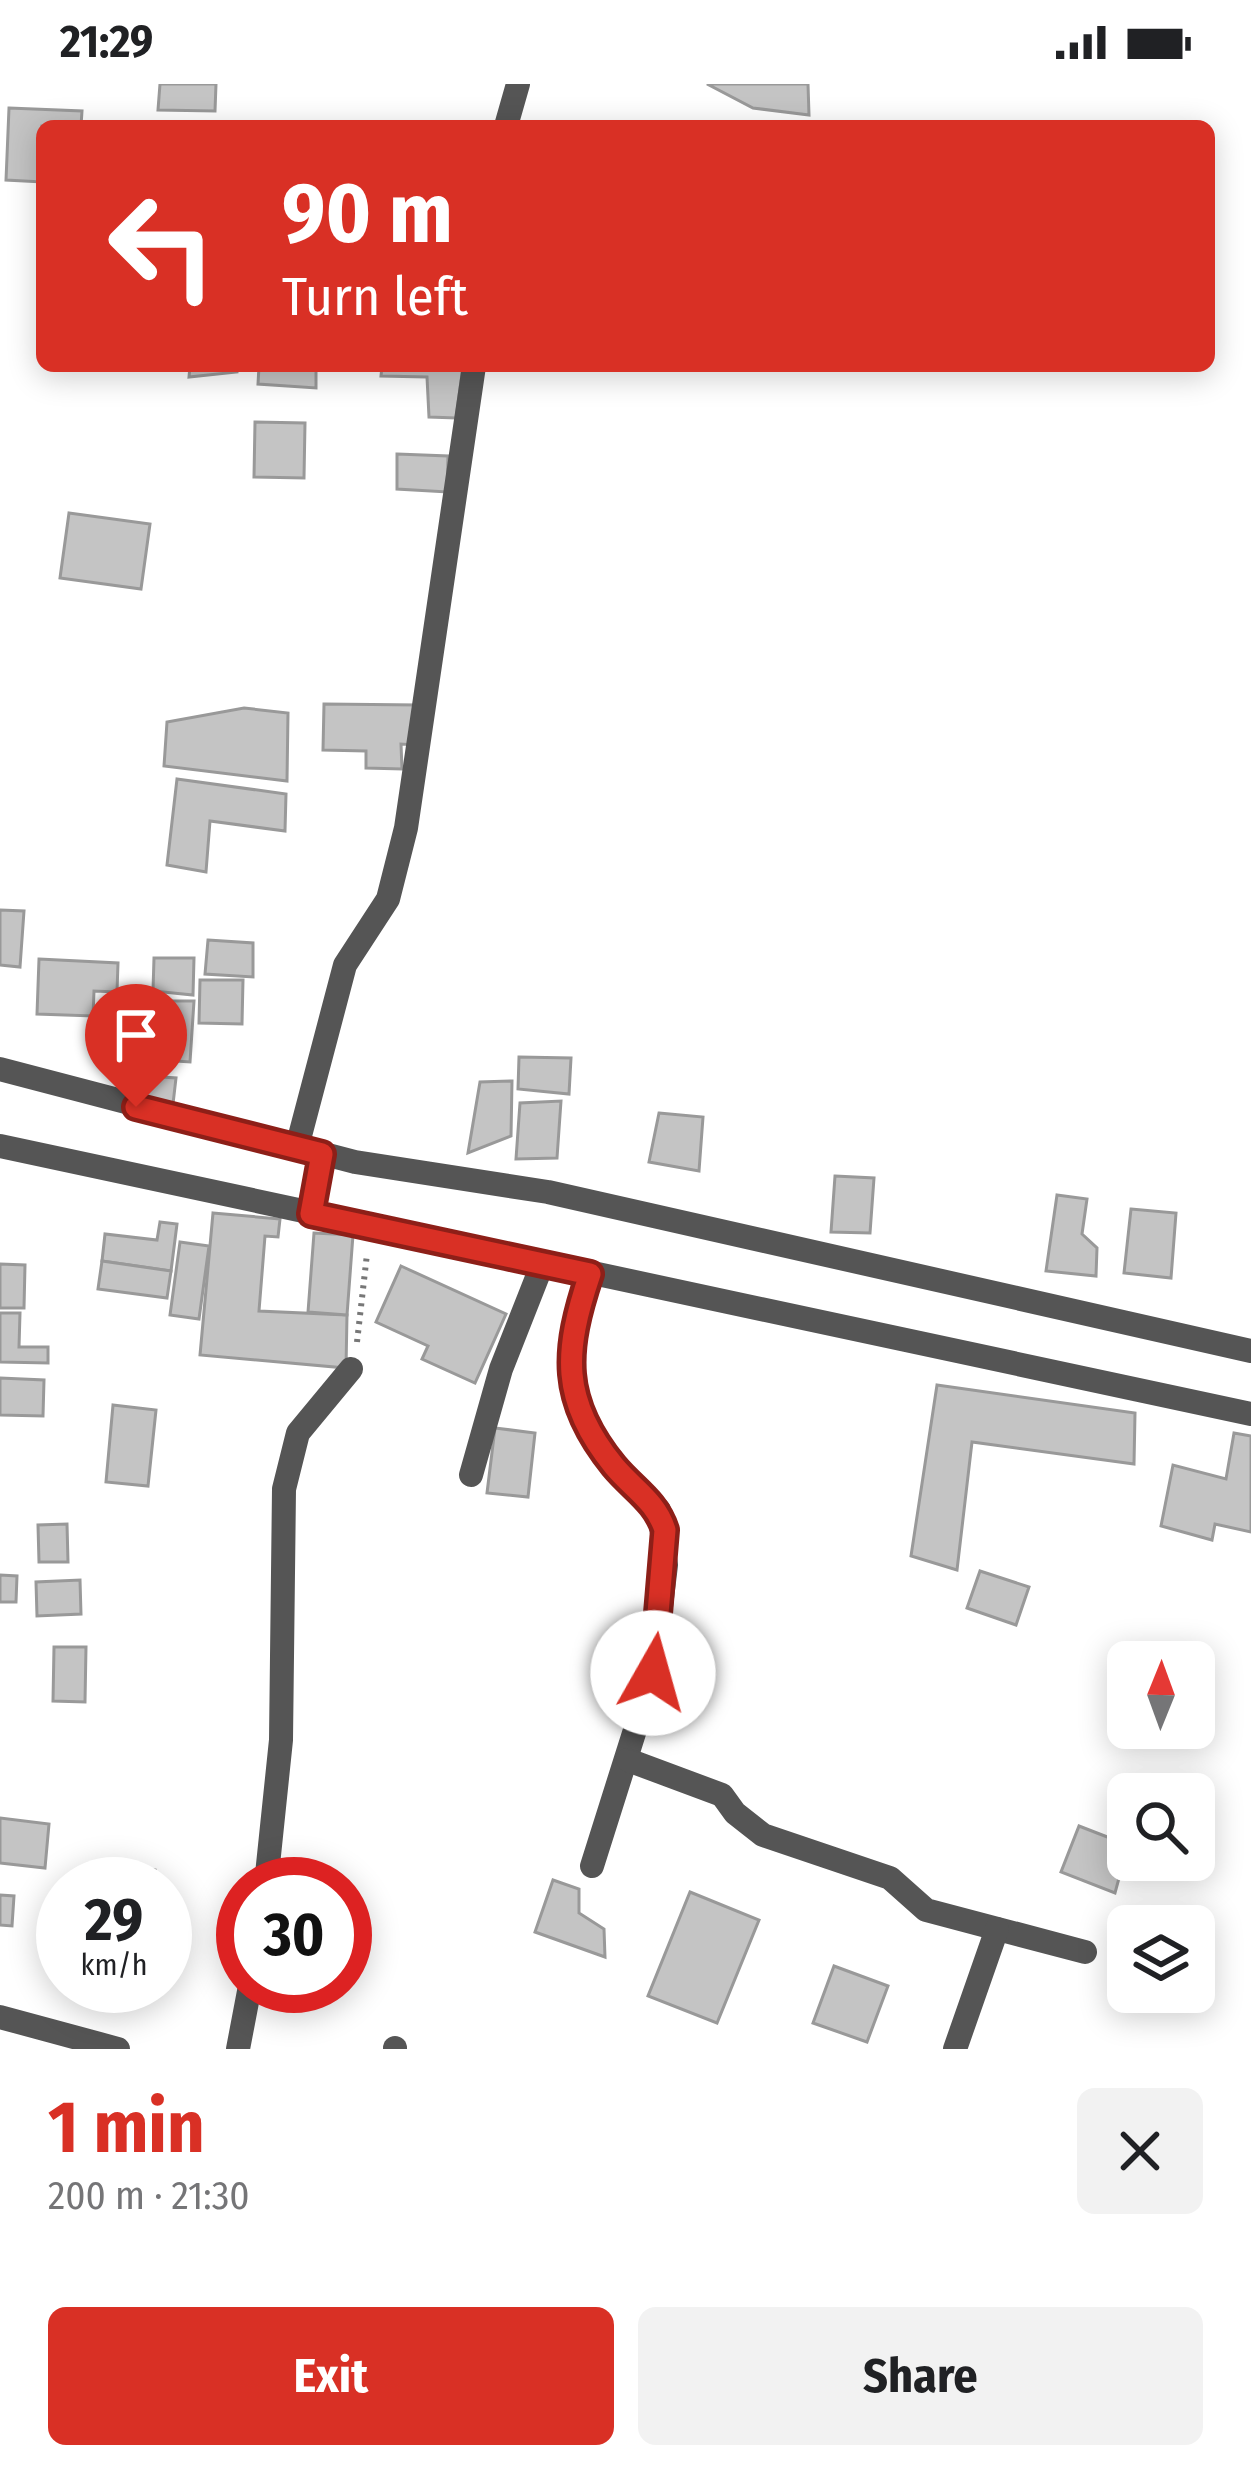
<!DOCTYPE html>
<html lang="en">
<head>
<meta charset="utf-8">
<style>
  body { margin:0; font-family:"Fira Sans Condensed",sans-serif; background:#f2f2f2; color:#202124; height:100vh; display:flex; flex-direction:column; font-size:45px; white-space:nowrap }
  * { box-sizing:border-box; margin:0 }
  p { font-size:39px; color:#757577 }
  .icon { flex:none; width:66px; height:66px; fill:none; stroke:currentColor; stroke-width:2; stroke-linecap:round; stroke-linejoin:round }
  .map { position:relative; height:1965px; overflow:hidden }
  .details { display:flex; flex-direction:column; background:#fff; flex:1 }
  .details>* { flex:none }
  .banner { position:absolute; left:36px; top:36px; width:1179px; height:252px; border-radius:18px; box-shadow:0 6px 30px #0003; background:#d93025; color:#fff; overflow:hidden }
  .needle { width:78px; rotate:1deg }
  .controls { position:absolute; left:1107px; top:1557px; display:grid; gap:24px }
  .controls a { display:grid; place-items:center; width:108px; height:108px; border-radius:18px; background:#fff; box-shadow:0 6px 30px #0003; font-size:60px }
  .speed { position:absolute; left:36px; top:1773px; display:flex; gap:24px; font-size:60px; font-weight:700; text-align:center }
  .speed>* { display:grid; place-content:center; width:156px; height:156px; border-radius:50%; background:#fff; box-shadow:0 6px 30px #0003; line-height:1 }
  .speed small { font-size:30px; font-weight:400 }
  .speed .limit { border:18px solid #d22; background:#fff; color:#111 }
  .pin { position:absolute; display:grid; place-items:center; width:102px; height:102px; color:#fff; margin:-123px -51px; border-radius:50% 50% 50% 0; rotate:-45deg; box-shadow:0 0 12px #0007 }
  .pin .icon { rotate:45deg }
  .me { position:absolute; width:132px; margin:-66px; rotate:7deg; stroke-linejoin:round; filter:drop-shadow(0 0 9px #0008) }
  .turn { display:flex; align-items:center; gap:42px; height:252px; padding:0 48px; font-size:54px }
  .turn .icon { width:156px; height:156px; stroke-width:2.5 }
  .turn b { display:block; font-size:84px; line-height:102px }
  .round { display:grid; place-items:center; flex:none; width:126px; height:126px; border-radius:18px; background:#f2f2f2 }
  .summary { display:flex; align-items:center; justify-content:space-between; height:204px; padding:0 48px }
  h1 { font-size:72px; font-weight:700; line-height:90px; color:#d93025 }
  .cta { display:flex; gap:24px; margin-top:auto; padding:24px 48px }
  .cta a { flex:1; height:138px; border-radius:18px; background:#d93025; color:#fff; font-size:48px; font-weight:700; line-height:138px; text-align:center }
  .cta a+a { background:#f2f2f2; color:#202124 }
  .status { display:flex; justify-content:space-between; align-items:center; height:84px; padding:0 60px; background:#fff; direction:ltr }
  .status svg { height:33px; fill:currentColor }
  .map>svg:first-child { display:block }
</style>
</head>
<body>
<div class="status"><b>21:29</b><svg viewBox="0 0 49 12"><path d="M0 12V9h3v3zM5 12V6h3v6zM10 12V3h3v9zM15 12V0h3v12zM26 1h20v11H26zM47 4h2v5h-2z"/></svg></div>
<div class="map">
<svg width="1251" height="1965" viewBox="0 0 1251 1965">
  <rect width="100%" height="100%" fill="#fff"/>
  <g fill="#c4c4c4" stroke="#999" stroke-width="3">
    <polygon points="160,0 216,0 215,27 158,26"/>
    <polygon points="707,0 808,0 809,31 753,24"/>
    <polygon points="9,24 82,27 81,42 42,42 42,98 6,96"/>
    <polygon points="190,282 237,282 237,288 189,293"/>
    <polygon points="259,282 316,282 316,304 258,300"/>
    <polygon points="382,282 463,282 456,334 429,333 427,293 381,292"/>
    <polygon points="255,338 305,339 304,394 254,393"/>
    <polygon points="397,370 448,372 447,408 397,405"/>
    <polygon points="69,429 150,440 141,505 60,494"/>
    <polygon points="324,620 418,621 416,661 401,660 402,685 366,684 366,667 323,666"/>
    <polygon points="244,624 288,629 287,697 164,682 167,638"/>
    <polygon points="177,695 286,710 285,747 210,737 206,788 167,781"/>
    <polygon points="0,826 24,827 20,883 0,881"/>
    <polygon points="208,856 253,859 253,893 205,890"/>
    <polygon points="154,874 194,874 193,911 153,907"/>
    <polygon points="39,875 118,879 117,908 94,907 93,932 37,930"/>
    <polygon points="200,896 243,896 242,940 199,939"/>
    <polygon points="149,917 194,917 190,978 146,975"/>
    <polygon points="519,973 571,974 569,1010 518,1005"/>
    <polygon points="146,992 176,994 173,1020 144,1021"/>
    <polygon points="512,997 511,1052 468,1069 480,998"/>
    <polygon points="561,1017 557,1074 516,1075 520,1019"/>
    <polygon points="659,1029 703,1033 699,1087 649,1078"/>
    <polygon points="835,1092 874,1094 870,1149 831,1148"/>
    <polygon points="1057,1111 1087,1115 1082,1150 1097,1164 1096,1192 1046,1187"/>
    <polygon points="1131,1125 1176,1129 1171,1194 1124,1189"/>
    <polygon points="213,1129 280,1135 278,1153 265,1152 259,1227 347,1231 346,1284 200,1271"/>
    <polygon points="160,1138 177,1140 171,1187 102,1177 105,1150 157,1156"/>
    <polygon points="314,1149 353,1151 347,1231 308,1228"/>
    <polygon points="180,1158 209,1162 199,1235 170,1231"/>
    <polygon points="102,1177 171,1187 167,1214 98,1205"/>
    <polygon points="0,1180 25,1181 24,1224 0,1224"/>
    <polygon points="401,1182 506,1230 475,1299 422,1275 428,1262 376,1238"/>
    <polygon points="0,1229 20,1229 19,1263 48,1263 48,1279 0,1278"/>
    <polygon points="0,1294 44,1296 43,1332 0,1331"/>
    <polygon points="937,1301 1135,1329 1134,1380 972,1358 957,1486 911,1472"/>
    <polygon points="113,1321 156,1326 148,1402 106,1398"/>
    <polygon points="495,1344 535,1349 528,1413 487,1409"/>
    <polygon points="1234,1349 1251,1352 1251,1448 1215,1440 1212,1456 1161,1442 1173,1381 1226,1395"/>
    <polygon points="67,1440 68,1478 39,1478 38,1441"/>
    <polygon points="980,1487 1029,1503 1016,1541 967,1524"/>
    <polygon points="0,1491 17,1492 16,1518 0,1518"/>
    <polygon points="80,1496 81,1530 37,1532 36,1498"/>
    <polygon points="54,1563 86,1563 85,1618 53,1617"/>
    <polygon points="0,1734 49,1740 45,1784 0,1779"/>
    <polygon points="1079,1742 1128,1761 1115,1809 1061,1788"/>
    <polygon points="108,1779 155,1786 152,1800 104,1800"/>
    <polygon points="553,1796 579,1805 579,1829 604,1845 605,1873 535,1848"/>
    <polygon points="690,1808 759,1836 717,1939 648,1912"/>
    <polygon points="0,1811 14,1812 12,1842 0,1841"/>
    <polygon points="834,1882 888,1902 867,1958 813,1939"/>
  </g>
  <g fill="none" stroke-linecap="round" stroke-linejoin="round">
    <polyline stroke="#777" stroke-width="6" stroke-dasharray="3 6" stroke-linecap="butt" points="357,1258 367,1170"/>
    <g stroke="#555" stroke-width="24">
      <polyline points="506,42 518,0"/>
      <polyline points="0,985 355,1078 548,1108 1251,1267"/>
      <polyline points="0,1062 1251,1330"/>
      <polyline points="297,1063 345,881 388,815 406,744 474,282"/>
      <polyline points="311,1130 323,1070"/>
      <polyline points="590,1190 570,1264 575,1314 582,1336 615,1383 659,1426 666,1481 653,1589 592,1782"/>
      <polyline points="471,1391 501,1285 542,1181"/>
      <polyline points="628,1676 722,1711 735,1729 763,1751 890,1794 926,1826 1085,1868"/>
      <polyline points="266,1800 281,1656 284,1405 298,1349 351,1285"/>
      <polyline points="0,1933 118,1965"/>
      <polyline points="238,1965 250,1902"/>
      <polyline points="395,1965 395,1964"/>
      <polyline points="955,1965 997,1845"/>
    </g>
  </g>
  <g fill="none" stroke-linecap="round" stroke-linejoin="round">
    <defs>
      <path id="route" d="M136,1023L322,1070L311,1130L590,1190C564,1267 560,1316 614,1382C633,1405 656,1417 665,1446L653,1589"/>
    </defs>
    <use href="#route" stroke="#8d1f18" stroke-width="30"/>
    <use href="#route" stroke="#d93025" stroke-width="21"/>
  </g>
</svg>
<div class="controls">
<a><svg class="needle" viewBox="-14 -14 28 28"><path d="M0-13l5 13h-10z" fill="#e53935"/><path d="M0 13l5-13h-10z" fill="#757577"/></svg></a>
<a><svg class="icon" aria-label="search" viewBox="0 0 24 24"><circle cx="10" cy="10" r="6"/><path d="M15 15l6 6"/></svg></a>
<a><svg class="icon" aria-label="layers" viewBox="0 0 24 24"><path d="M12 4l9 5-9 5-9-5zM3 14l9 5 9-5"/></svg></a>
</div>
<div class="speed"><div>29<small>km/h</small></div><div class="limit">30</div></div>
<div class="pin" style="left:136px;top:1023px;background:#d93025"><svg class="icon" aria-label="arrive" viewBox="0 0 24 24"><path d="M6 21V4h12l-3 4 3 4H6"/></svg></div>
<svg class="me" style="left:653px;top:1589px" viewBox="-20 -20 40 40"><circle r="19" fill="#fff"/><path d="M0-13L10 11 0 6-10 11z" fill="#d93025"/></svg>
<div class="banner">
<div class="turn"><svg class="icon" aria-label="left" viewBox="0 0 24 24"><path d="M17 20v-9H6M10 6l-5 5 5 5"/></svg><div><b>90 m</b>Turn left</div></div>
</div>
</div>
<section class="details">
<div class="summary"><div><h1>1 min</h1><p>200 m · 21:30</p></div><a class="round"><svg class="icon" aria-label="close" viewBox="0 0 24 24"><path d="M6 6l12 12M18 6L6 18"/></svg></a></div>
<div class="cta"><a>Exit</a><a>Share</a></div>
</section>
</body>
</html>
